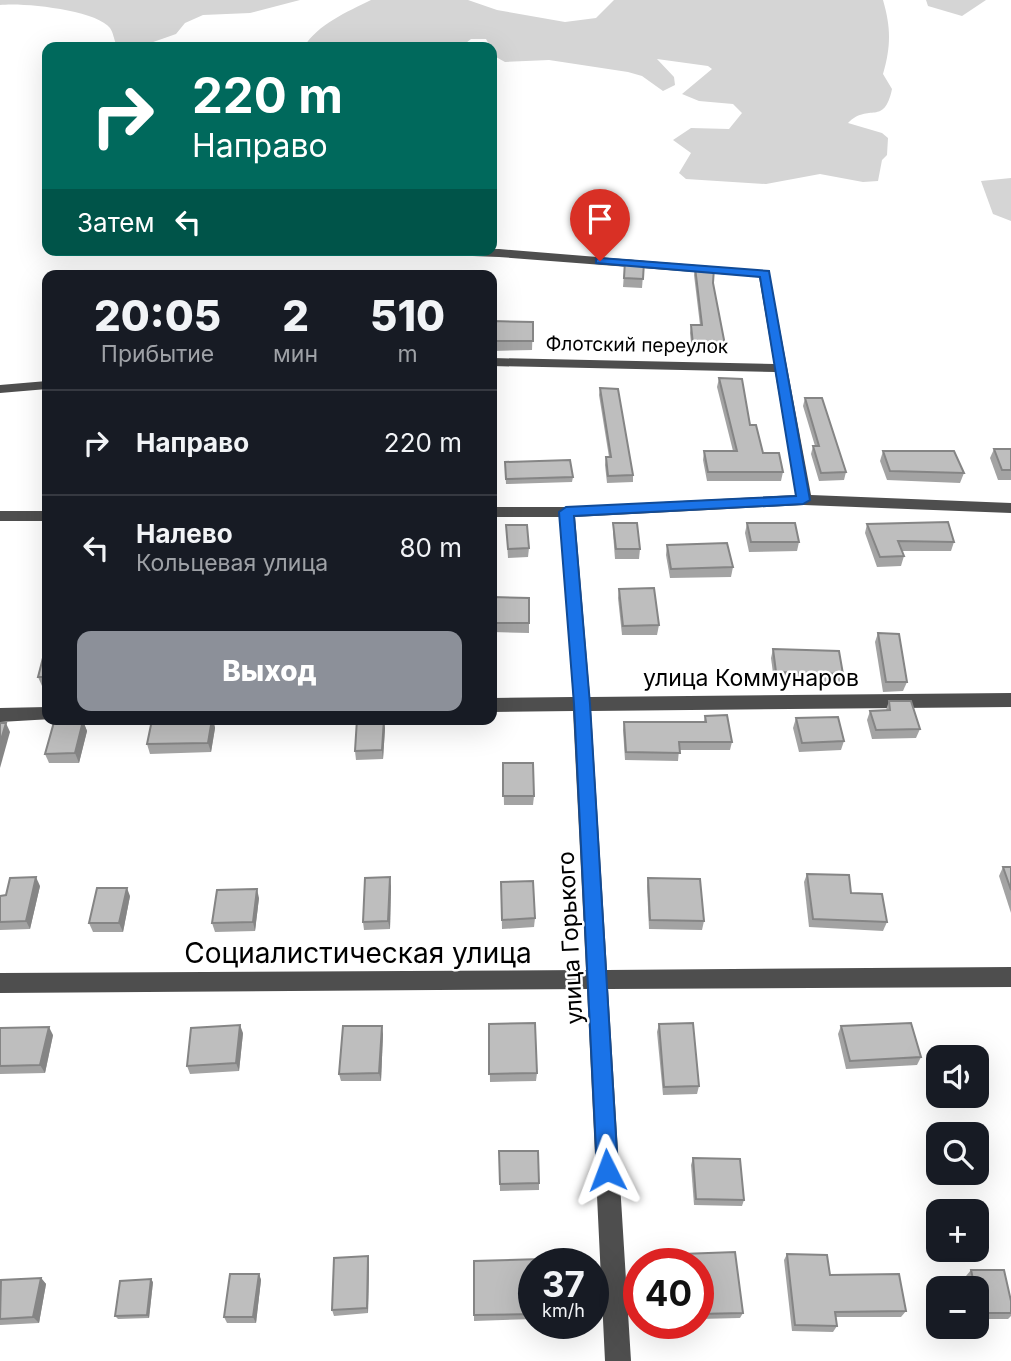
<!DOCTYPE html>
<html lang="ru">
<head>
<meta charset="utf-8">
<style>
  body { margin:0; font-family:Inter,sans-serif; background:#242831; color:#f1f3f6; height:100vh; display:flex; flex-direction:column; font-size:26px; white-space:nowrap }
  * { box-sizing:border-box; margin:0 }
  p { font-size:23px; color:#9ea1a6 }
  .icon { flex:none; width:38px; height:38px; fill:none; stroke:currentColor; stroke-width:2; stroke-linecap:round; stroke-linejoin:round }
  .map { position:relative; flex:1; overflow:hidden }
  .details { position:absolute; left:42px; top:270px; width:455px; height:455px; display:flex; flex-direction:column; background:#171b24; border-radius:14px; box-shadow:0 7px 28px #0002 }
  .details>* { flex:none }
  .hud { position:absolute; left:42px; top:42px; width:455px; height:214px; border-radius:14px; box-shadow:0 7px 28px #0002; background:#00695c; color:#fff; overflow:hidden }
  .controls { position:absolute; left:926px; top:1045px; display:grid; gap:14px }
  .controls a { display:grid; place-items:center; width:63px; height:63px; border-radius:14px; background:#171b24; box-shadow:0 7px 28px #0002; font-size:35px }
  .speed { position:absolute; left:518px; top:1248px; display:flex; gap:14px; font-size:35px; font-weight:700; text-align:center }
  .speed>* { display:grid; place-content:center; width:91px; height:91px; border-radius:50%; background:#171b24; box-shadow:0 7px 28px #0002; line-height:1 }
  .speed small { font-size:18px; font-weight:400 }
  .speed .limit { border:10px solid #d22; background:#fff; color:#111 }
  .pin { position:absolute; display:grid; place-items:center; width:60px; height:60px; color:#fff; margin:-72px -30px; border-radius:50% 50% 50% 0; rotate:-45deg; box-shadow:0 0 7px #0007 }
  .pin .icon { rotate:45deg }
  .me { position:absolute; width:77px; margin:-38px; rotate:357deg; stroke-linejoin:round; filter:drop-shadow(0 0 5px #0008) }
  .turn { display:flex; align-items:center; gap:24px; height:147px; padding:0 35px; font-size:32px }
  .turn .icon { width:91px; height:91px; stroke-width:2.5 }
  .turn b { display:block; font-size:49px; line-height:60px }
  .then { display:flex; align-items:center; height:66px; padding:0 35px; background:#0003; gap:14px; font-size:26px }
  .eta { display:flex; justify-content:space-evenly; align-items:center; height:119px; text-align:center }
  .eta b { font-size:42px; font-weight:800; line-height:49px }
  .cta { display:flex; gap:14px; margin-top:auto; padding:14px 35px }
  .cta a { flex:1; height:80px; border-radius:14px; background:#8c9099; color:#fff; font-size:28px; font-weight:800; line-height:80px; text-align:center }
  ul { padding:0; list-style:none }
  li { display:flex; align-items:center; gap:21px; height:105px; padding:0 35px; border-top:2px solid #363941 }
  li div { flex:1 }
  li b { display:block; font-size:26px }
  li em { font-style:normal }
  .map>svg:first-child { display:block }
</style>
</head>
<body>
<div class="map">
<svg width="1011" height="1361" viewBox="0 0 1011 1361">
  <rect width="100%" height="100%" fill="#fff"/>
  <g fill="#d5d5d5">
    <path d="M0,0H300L250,13L203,15L185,23L176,34L139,47L116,44C114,39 113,32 110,28C97,10 22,2 0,5Z"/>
    <path d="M371,0H468L497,10L565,22L596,18L614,0H883C891,28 891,46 883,74L892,89C884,127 869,102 848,123L882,133L888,138L887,155L882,160L878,181L863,182L820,174L766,184L686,179L679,173L691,153L673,140L691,128L729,129L742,113L733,104L699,101L682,94L712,69L708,66L657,59L674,77L675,85L663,91L642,76L628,72L549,60L505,62L496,57L486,39H471L466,43L468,47H304C318,24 347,12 371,0Z"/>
    <polygon points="926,0 986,0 962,16 928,6"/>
    <polygon points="1011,178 1011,221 993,214 981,181"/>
  </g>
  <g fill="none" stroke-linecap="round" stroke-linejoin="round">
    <g fill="#4e4e4e" fill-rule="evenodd">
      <polygon points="499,249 769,271 811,495 1011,503 1011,513 804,505 575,517 590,697 1011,693 1011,707 591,711 607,970 1011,967 1011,987 608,989 631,1361 605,1361 587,989 0,993 0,973 586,970 573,711 492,712 492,698 573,697 560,517 492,517 492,507 567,507 796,495 775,372 492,366 492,358 774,364 759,277 499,257 420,254 414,250"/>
      <polygon points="47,381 47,389 0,393 0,385"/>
      <rect x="0" y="511" width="47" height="10"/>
      <polygon points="47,707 47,719 52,719 0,722 0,708"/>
    </g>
  </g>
  <g fill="#a3a3a3">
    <polygon points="625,260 644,262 642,288 623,287"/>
    <polygon points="695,267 713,283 725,345 724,353 692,352 690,333 691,325 700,325 694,275"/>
    <polygon points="492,321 533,322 532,350 492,351"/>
    <polygon points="719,378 750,425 763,453 783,472 781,481 707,481 703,460 704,451 733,451 717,387"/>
    <polygon points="600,388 633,475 633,482 607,483 605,465 606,457 609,457 599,395"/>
    <polygon points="805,398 846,472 844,480 819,481 811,454 813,446 815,446 803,406"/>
    <polygon points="994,449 1011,449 1011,480 998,480 990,458"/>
    <polygon points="883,451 964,473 960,483 887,480 880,461"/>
    <polygon points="505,462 573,477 572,482 506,484"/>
    <polygon points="613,523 640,549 639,559 615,559 613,533"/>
    <polygon points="747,523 799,542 797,551 749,552 745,533"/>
    <polygon points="867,524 954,542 951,551 902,551 904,556 901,566 877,567 865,533"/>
    <polygon points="506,525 529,548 528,557 508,558"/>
    <polygon points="667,545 733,567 731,577 670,578 666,555"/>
    <polygon points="619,589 659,625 657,635 622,635 618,598"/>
    <polygon points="492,597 529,598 529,633 492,632"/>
    <polygon points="878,633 907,682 903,691 883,692 875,642"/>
    <polygon points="773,649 843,674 840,684 774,681 771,658"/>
    <polygon points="47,654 47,686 42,686 38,677"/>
    <polygon points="889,701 920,729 916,738 872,739 867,720 870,711 886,710"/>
    <polygon points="705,716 732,742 730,750 679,750 678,761 625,760 623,730 624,722 704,722"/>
    <polygon points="796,718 844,741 841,750 799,752 793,728"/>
    <polygon points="213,719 215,728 211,752 150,754 147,744"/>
    <polygon points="83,721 87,731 79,763 49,763 45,754"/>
    <polygon points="385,728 383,759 356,760 355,751"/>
    <polygon points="503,763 534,796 533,805 504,805"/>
    <polygon points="1003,867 1011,867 1011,913 999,876"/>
    <polygon points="807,874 851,893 887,922 883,931 809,927 804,882"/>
    <polygon points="648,878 704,921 702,930 649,929 647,886"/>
    <polygon points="501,882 535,918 534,927 502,929"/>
    <polygon points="40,886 30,929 0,930 0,896 6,895"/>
    <polygon points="391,886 390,929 364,930 363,922"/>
    <polygon points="130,896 123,932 93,932 89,923"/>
    <polygon points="259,898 255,931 215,932 212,923"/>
    <polygon points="489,1024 537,1073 536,1081 490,1082"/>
    <polygon points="659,1024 699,1086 697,1094 663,1095 657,1032"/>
    <polygon points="841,1026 921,1057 917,1065 846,1069 838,1034"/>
    <polygon points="0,1028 53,1035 45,1073 0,1074"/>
    <polygon points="243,1033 239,1071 190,1074 187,1066"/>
    <polygon points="383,1034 381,1081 341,1081 339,1074"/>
    <polygon points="499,1151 539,1183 539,1190 500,1191"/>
    <polygon points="693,1158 744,1200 742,1206 694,1205 691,1165"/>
    <polygon points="735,1252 743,1313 740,1318 698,1319 698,1264 680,1264 680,1260 682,1254"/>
    <polygon points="787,1254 830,1275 906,1311 901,1317 835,1317 837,1326 833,1332 792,1331 784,1260"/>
    <polygon points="368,1256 369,1262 368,1313 334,1316 332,1310"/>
    <polygon points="474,1261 534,1264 534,1319 474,1321"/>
    <polygon points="971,1270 1011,1301 1011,1316 1008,1319 976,1319 976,1288 968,1288 966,1276"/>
    <polygon points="259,1274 261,1280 256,1323 227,1323 224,1317"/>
    <polygon points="41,1278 46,1284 39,1323 0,1325 0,1284"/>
    <polygon points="153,1282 149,1318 118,1319 115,1316"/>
  </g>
  <g fill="#858585">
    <polygon points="213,719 215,728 211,752 208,743"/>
    <polygon points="384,719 385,728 383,759 382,750"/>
    <polygon points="83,721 87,731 79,763 75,753"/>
    <polygon points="6,723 10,732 0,768 0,743"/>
    <polygon points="36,877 40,886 30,929 26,921"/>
    <polygon points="390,877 391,886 390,929 388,921"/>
    <polygon points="127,888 130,896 123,932 119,923"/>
    <polygon points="257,889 259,898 255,931 253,922"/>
    <polygon points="240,1025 243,1033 239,1071 236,1063"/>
    <polygon points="382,1026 383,1034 381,1081 379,1073"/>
    <polygon points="49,1027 53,1035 45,1073 40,1065"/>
    <polygon points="368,1256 369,1262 368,1313 367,1308"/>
    <polygon points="259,1274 261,1280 256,1323 253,1317"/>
    <polygon points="41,1278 46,1284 39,1323 33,1317"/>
    <polygon points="151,1279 153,1282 149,1318 147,1315"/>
  </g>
  <g fill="#bebebe" stroke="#858585" stroke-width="2">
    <polygon points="625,260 644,262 643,279 624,278"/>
    <polygon points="695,267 714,268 713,283 725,345 693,344 691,325 702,325"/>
    <polygon points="492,321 533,322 533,341 492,341"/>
    <polygon points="719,378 742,379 750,425 756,425 763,453 779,453 783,472 708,472 704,451 737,451"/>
    <polygon points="600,388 618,389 633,475 608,476 606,457 611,457"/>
    <polygon points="805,398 822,398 846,472 821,473 813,446 819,446"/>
    <polygon points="994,449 1011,449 1011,470 1002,470"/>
    <polygon points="883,451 954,451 964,473 890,471"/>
    <polygon points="570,460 573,477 506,479 505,462"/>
    <polygon points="948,522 954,542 898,541 904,556 880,557 867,524"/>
    <polygon points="613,523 637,523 640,549 616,549"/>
    <polygon points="747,523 795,523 799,542 751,542"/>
    <polygon points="506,525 527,525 529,548 508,549"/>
    <polygon points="727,543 733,567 671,569 667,545"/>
    <polygon points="654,588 659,625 623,626 619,589"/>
    <polygon points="492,597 529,598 529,623 492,623"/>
    <polygon points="878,633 899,634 907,682 886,682"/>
    <polygon points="773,649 839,651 843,674 776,672"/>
    <polygon points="44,654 47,654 47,677 38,677"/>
    <polygon points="889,701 911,701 920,729 876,730 870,711 890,710"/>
    <polygon points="727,715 732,742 679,742 680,753 626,752 624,722 706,722 705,716"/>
    <polygon points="838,717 844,741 802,743 796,718"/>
    <polygon points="212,719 208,743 147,744 152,720"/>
    <polygon points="357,719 384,719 382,750 355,751"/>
    <polygon points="83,721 75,753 45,754 54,722"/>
    <polygon points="0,723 6,723 0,743"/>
    <polygon points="503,763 533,763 534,796 503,796"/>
    <polygon points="1003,867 1011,867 1011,890"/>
    <polygon points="807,874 849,875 851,893 882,894 887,922 813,919"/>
    <polygon points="36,877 26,921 0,922 0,896 6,895 10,878"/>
    <polygon points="390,877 388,921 363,922 365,878"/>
    <polygon points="648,878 700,879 704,921 650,920"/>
    <polygon points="533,881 535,918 502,920 501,882"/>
    <polygon points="97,888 127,888 119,923 89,923"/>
    <polygon points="257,889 253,922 212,923 217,890"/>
    <polygon points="535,1023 537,1073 489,1074 489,1024"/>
    <polygon points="693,1023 699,1086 664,1087 659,1024"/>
    <polygon points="911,1023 921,1057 850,1061 841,1026"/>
    <polygon points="240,1025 236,1063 187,1066 191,1028"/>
    <polygon points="343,1026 382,1026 379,1073 339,1074"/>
    <polygon points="49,1027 40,1065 0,1066 0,1028"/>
    <polygon points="499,1151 538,1151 539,1183 500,1184"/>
    <polygon points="693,1158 740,1159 744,1200 696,1199"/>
    <polygon points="735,1252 743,1313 698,1314 698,1264 683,1264 682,1254"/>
    <polygon points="787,1254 827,1255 830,1275 899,1274 906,1311 835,1312 837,1326 795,1325"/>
    <polygon points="368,1256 367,1308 332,1310 334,1258"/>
    <polygon points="541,1259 541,1264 534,1264 534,1314 474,1315 474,1261"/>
    <polygon points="971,1270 1004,1270 1011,1301 1011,1313 980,1313 976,1294 976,1288 975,1288"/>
    <polygon points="230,1274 259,1274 253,1317 224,1317"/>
    <polygon points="41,1278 33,1317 0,1319 1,1280"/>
    <polygon points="151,1279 147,1315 115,1316 120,1281"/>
  </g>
  <polygon fill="#1a73e8" stroke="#114b97" stroke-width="2" points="600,258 769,271 810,500 803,504 574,516 590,704 618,1170 615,1178 607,1181 600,1178 597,1170 574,704 559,512 566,507 796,496 760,277 596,263 596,259"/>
  <g text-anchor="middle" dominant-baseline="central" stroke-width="5" stroke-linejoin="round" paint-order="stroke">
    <g font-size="19" fill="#000" stroke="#fff">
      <text transform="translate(637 345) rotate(1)">Флотский переулок</text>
    </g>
    <g font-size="23" fill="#000" stroke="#fff">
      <text x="751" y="678">улица Коммунаров</text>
      <text transform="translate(570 938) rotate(-93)">улица Горького</text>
    </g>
    <g font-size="28" fill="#000" stroke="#fff">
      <text x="358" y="953">Социалистическая улица</text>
    </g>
  </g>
</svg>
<div class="controls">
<a><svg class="icon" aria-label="sound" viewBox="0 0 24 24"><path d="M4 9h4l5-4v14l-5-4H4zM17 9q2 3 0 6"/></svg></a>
<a><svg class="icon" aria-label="search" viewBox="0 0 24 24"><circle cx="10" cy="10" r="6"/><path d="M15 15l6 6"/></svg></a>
<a>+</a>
<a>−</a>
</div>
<div class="speed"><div>37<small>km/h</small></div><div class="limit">40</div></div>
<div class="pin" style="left:600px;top:261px;background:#d93025"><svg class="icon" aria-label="arrive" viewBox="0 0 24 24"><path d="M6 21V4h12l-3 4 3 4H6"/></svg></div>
<svg class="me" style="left:607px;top:1170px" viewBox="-20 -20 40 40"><path d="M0-17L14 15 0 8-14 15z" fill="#1a73e8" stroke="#fff" stroke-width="4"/></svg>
<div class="hud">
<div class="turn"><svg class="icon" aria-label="right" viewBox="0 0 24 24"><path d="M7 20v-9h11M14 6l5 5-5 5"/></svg><div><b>220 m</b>Направо</div></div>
<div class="then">Затем<svg class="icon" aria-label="left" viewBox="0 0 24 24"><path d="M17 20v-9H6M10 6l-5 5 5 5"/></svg></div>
</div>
<section class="details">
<div class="eta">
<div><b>20:05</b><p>Прибытие</p></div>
<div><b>2</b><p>мин</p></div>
<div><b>510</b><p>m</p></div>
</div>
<ul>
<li><svg class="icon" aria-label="right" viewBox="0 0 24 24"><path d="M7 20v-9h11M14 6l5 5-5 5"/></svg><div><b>Направо</b></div><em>220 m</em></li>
<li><svg class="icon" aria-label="left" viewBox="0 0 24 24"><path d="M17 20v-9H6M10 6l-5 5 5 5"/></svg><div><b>Налево</b><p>Кольцевая улица</p></div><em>80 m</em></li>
</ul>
<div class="cta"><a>Выход</a></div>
</section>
</div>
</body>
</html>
